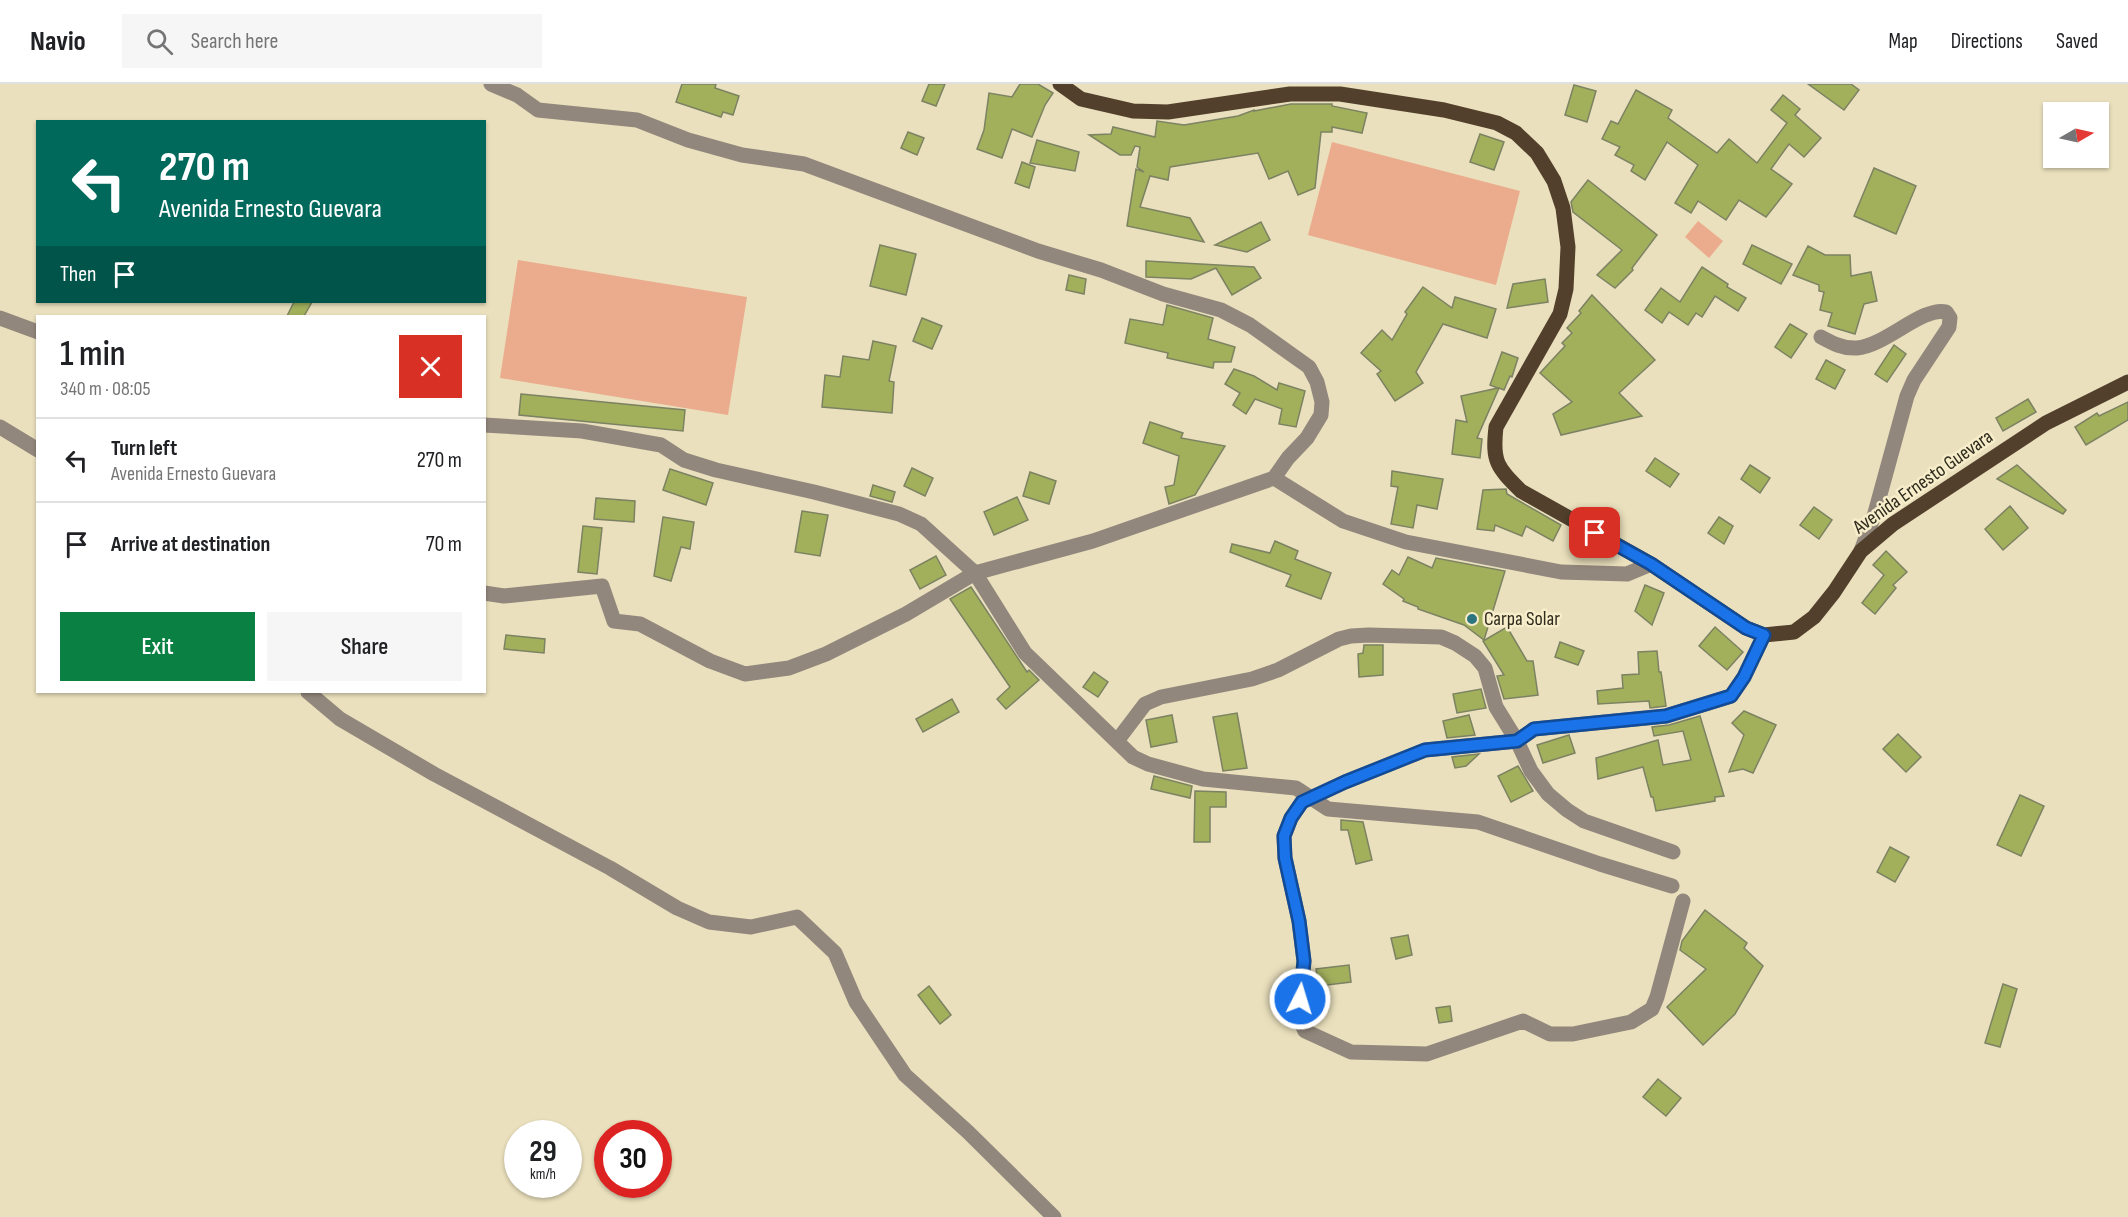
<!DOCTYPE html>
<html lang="en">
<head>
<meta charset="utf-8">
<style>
  body { margin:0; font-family:"Sofia Sans Condensed",sans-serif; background:#f6f6f6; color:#202124; height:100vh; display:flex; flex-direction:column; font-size:22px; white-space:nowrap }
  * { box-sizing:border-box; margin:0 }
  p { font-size:20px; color:#757577 }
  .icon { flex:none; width:33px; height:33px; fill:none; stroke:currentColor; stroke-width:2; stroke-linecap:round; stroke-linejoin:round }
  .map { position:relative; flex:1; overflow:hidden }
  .details { position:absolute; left:36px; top:231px; width:450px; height:378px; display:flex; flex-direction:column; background:#fff; border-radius:0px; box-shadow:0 2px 4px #0004 }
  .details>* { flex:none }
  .guide { position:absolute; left:36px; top:36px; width:450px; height:183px; border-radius:0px; box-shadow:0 2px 4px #0004; background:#00695c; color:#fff; overflow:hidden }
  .needle { width:39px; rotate:81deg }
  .tools { position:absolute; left:2043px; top:18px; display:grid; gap:12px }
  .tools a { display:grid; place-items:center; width:66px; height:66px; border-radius:0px; background:#fff; box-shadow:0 2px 4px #0004; font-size:30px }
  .speed { position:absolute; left:504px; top:1036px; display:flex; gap:12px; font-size:30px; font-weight:700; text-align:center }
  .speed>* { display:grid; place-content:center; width:78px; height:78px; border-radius:50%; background:#fff; box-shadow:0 2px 4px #0004; line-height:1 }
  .speed small { font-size:15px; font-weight:400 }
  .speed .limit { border:9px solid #d22; background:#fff; color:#111 }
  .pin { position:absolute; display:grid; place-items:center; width:51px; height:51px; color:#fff; margin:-26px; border-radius:12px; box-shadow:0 3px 9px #0006 }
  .me { position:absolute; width:66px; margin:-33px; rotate:5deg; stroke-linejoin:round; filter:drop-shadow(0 0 4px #0008) }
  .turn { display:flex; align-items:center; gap:21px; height:126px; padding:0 24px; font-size:27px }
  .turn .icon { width:78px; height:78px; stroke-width:2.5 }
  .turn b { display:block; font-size:42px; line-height:51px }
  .then { display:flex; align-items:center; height:57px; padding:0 24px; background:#0003; gap:12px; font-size:22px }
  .round { display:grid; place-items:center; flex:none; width:63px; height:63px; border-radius:0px; background:#f6f6f6 }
  .head { display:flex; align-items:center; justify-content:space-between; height:102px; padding:0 24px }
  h1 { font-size:36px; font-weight:600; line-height:45px }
  .cta { display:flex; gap:12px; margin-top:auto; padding:12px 24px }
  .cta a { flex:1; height:69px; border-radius:0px; background:#0b8043; color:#fff; font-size:24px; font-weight:600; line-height:69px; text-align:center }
  .cta a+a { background:#f6f6f6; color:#202124 }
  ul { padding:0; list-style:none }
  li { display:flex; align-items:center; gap:18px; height:84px; padding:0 24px; border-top:2px solid #e0e0e0 }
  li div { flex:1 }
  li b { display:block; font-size:22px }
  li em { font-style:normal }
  header { display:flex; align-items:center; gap:36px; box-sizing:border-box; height:84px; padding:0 30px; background:#fff; border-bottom:2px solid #e0e0e0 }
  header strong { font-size:28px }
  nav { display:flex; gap:33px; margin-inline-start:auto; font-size:21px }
  .search { width:420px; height:54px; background:#f6f6f6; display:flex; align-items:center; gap:15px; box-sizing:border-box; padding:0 21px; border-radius:0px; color:#757577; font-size:22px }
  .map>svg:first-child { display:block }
</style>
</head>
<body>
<header>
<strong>Navio</strong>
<div class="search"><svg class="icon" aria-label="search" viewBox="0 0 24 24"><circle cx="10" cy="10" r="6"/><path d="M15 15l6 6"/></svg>Search here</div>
<nav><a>Map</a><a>Directions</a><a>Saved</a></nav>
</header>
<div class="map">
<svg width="2128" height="1133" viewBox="0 0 2128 1133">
  <rect width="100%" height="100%" fill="#eae0bd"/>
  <g fill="#eaac8d">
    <polygon points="1332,58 1520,107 1496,201 1308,151"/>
    <polygon points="1698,137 1723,157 1709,174 1685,153"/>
    <polygon points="518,176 747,213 728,331 500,294"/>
  </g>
  <g fill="#a2b05c" stroke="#7c8262" stroke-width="1.5">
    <polygon points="682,0 716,0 715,4 739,12 733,31 723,28 721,33 676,18"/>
    <polygon points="929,0 945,0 936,22 922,17"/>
    <polygon points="1020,0 1038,0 1053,9 1045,21 1032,53 1012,45 1002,74 977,65 984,46 989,9 1012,13"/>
    <polygon points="1808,0 1851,0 1859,6 1844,26"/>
    <polygon points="1574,1 1596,7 1587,38 1565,31"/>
    <polygon points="1636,6 1672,26 1668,34 1717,69 1729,55 1757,79 1787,39 1771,26 1783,11 1800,25 1795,31 1821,54 1804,73 1789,60 1771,85 1792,100 1766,133 1739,116 1726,136 1698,117 1691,129 1675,119 1698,81 1667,58 1645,96 1631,87 1634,81 1615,71 1620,63 1602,55 1611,37 1618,40"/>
    <polygon points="1291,20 1332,20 1332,22 1367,29 1362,49 1332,43 1332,48 1321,48 1315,104 1298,111 1288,87 1269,95 1258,69 1170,83 1168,96 1150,92 1140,123 1190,134 1204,158 1127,142 1136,85 1144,88 1137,83 1140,63 1135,62 1131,71 1120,71 1089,51 1111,50 1113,43 1155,53 1157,37 1184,41 1238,32 1254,26 1254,27"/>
    <polygon points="908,48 924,54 917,71 901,64"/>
    <polygon points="1480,50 1504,58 1494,86 1470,78"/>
    <polygon points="1037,56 1079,68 1075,87 1030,79"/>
    <polygon points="1022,78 1035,83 1029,104 1015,99"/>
    <polygon points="1874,84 1916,102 1896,150 1854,132"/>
    <polygon points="1588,96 1657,151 1632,184 1633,186 1615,204 1597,191 1622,166 1573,128 1571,118"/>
    <polygon points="1261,138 1270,156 1247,168 1215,161"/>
    <polygon points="880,161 916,170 906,211 870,202"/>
    <polygon points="1752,161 1792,180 1781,200 1743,180"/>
    <polygon points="1808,162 1825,171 1850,171 1851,192 1871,188 1877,217 1864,220 1855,250 1828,242 1832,229 1820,226 1824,208 1819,207 1819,201 1793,191"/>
    <polygon points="1146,177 1254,183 1261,194 1232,211 1216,184 1191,195 1146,193"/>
    <polygon points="1702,183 1728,200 1727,203 1746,214 1738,227 1715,212 1702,233 1696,229 1688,241 1669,228 1662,239 1645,226 1661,204 1680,218"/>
    <polygon points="1069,191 1086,195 1084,210 1066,206"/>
    <polygon points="1545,195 1548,218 1507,224 1513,200"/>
    <polygon points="1423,203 1452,224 1455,213 1496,225 1487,254 1443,240 1416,288 1423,299 1395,317 1377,290 1381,287 1361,269 1382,246 1392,256 1407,230 1405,228"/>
    <polygon points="1592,211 1655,276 1619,309 1642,332 1561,351 1553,330 1572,318 1540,289 1565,262 1562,259 1572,249 1567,244 1581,229 1579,227"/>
    <polygon points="294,218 312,218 304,232 287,232"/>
    <polygon points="1167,221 1213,234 1208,255 1235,263 1231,278 1214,278 1213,284 1167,274 1168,269 1125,259 1130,235 1163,241"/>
    <polygon points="922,234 942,242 932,265 913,257"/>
    <polygon points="1790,240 1807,250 1791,274 1775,263"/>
    <polygon points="873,257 896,262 889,297 894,298 892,329 822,323 825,291 840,293 843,272 869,276"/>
    <polygon points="1894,261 1906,270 1887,298 1875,290"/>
    <polygon points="1502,268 1518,274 1512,293 1510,292 1504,306 1499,304 1477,354 1482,355 1480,374 1452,370 1456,336 1467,338 1461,312 1498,304 1490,301"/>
    <polygon points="1826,276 1845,286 1835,305 1816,295"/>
    <polygon points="1234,285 1254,292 1277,306 1279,299 1305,307 1296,343 1279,340 1282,325 1255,315 1246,330 1233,321 1240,309 1225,300"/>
    <polygon points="521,310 685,326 683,347 519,331"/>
    <polygon points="2028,315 2036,328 2003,347 1996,334"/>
    <polygon points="2128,318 2128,336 2086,361 2075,343 2097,329 2099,332"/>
    <polygon points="1150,338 1183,349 1181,354 1225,362 1195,411 1169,420 1165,403 1174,401 1179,372 1143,359"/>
    <polygon points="1655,374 1679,390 1670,403 1646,387"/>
    <polygon points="1750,381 1770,394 1760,409 1741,395"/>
    <polygon points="2017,381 2066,426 2063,430 1997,395"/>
    <polygon points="912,384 933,394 925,412 904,402"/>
    <polygon points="670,385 713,399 706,421 663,406"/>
    <polygon points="1392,387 1443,395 1437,425 1417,421 1413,444 1391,440 1398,403 1391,402"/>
    <polygon points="1030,388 1056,397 1049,420 1023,412"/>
    <polygon points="873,401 895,408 892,418 870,412"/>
    <polygon points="1506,405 1507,410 1561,441 1553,457 1526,442 1522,452 1495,441 1494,447 1477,445 1483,406"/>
    <polygon points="1017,413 1028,436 994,451 984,428"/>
    <polygon points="596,414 635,417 634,438 594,435"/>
    <polygon points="2010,422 2028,444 2003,466 1985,445"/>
    <polygon points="1814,423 1832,436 1819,455 1800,441"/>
    <polygon points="802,427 828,431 820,472 795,468"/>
    <polygon points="663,433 694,438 690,465 681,463 671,497 654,492"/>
    <polygon points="1719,433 1733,442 1724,460 1708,449"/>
    <polygon points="583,442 602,444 597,490 578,488"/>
    <polygon points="1275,457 1298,467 1295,475 1331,489 1321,515 1286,502 1291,491 1230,468 1232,460 1270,469"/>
    <polygon points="1886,467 1907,488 1893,501 1896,504 1875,530 1862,519 1884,491 1873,481"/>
    <polygon points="936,472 946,491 920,505 910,486"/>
    <polygon points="1408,473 1432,484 1436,474 1505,487 1484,556 1464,541 1418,525 1418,523 1403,517 1404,515 1383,500 1392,486 1399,491"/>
    <polygon points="1645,501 1664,509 1652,541 1635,527"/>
    <polygon points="971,503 1027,588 1029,586 1039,596 1006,625 997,615 1010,603 950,515"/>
    <polygon points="1507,543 1527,577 1533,577 1538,611 1504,615 1497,592 1504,591 1483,557"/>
    <polygon points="1715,543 1743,568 1727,586 1699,562"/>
    <polygon points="506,551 545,555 544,569 504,565"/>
    <polygon points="1560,558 1584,567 1578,581 1555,573"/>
    <polygon points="1364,561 1383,561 1383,591 1359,593 1358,570 1363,569"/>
    <polygon points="1657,567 1659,588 1661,588 1666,622 1650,624 1649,617 1598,620 1597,607 1623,604 1622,591 1639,590 1638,568"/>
    <polygon points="1094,588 1108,598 1098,613 1083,603"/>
    <polygon points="1481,605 1486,624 1457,629 1453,610"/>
    <polygon points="952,615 959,628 923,648 916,635"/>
    <polygon points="1744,627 1776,641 1753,689 1743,685 1729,688 1744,651 1732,639"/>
    <polygon points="1237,629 1247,684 1223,687 1213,633"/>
    <polygon points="1172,631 1177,658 1151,663 1146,636"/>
    <polygon points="1469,631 1475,651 1447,654 1443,637"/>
    <polygon points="1700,632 1724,712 1715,713 1715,717 1656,727 1653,713 1651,713 1643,683 1598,695 1596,674 1658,656 1663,681 1691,676 1683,647 1654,652 1652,643 1669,641"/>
    <polygon points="1898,650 1921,673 1906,688 1883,665"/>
    <polygon points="1569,651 1575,669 1543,679 1537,661"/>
    <polygon points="1479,670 1466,682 1455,684 1452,673"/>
    <polygon points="1518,682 1533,707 1511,718 1498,692"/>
    <polygon points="1154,692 1192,702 1190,714 1151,705"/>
    <polygon points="1195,707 1226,708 1226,723 1210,723 1210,758 1194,758"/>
    <polygon points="2020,711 2044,722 2021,772 1997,761"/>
    <polygon points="1341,736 1363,738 1372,776 1356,780 1348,746 1341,746"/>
    <polygon points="1890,763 1909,773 1895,798 1877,788"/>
    <polygon points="1705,826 1747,859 1744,864 1763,882 1735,930 1703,961 1667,923 1706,885 1680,866 1682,857"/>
    <polygon points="1408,851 1412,871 1396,875 1391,854"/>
    <polygon points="1349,881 1351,898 1319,902 1316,885"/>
    <polygon points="2003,900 2017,905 2000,963 1985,959"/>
    <polygon points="929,902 951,931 940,940 918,911"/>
    <polygon points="1450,922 1452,937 1439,939 1436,924"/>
    <polygon points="1658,995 1681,1014 1666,1032 1643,1013"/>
  </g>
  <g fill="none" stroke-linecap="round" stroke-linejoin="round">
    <g stroke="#92877c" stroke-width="15">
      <polyline points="0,234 38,248"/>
      <path d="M1821,253C1832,259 1843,265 1857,264C1885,262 1923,222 1946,228L1950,234L1949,243L1914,296L1907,312L1875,429L1861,467"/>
      <polyline points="484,341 582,347 661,361 684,376 716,386 814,408 899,430 921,440 975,489 1093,457 1274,394 1288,374 1307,354 1321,331 1322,318 1317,298 1309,283 1250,241 1221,226 1163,210 1101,186 1038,167 804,80 742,71 688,56 637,36 538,26 517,11 491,0"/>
      <polyline points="0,343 38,366"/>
      <polyline points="1274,394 1343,437 1406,458 1561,488 1627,490 1651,480"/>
      <polyline points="484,509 504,512 602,502 614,537 640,540 710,577 745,590 789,584 826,570 906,530 975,489 1025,569 1133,673 1148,680 1203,695 1296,704 1328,725 1478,738 1600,780 1672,802"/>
      <polyline points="308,608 340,635 434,690 610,784 677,824 709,838 751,843 797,833 835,869 856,918 905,991 968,1048 1054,1133"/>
      <polyline points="1117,657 1145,620 1161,613 1252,595 1278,586 1339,555 1351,552 1369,551 1441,553 1455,559 1475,572 1485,584 1496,623 1517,657 1531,687 1548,710 1567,726 1584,737 1673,768"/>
      <polyline points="1683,817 1657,913 1652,925 1631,938 1573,950 1550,950 1523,937 1427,970 1351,968 1305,947 1299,934 1304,877 1299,837 1285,774 1284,752 1291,734 1302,718 1345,698 1425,666 1517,657 1534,645 1666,632 1731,612 1744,593 1764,551"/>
    </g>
    <path stroke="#52402c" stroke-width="15" d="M1060,0L1081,15L1133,27L1168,28L1290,10H1340L1444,26L1497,39L1516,49L1537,69L1554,97L1563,124L1568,163L1566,205L1560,230L1496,343C1492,378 1497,383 1521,407L1651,480L1746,544L1764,551L1794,548L1814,533L1834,508L1861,467L1893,440L2046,339L2128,298"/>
  </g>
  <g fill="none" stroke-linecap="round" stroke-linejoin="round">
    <defs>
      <polyline id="route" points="1300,915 1304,877 1299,837 1285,774 1284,752 1291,734 1302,718 1345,698 1425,666 1517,657 1534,645 1666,632 1731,612 1744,593 1764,551 1746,544 1651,480 1595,449"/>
    </defs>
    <use href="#route" stroke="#114b97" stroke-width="15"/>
    <use href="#route" stroke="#1a73e8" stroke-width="10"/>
  </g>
  <circle fill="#2d757f" stroke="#f7edca" stroke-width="2" cx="1472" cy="535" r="6"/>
  <g text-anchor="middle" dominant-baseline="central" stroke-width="5" stroke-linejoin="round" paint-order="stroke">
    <g font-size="20" fill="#2e2b1d" stroke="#f7edca">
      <text transform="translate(1923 398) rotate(-35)">Avenida Ernesto Guevara</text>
    </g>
    <g font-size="20" fill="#2e2b1d" stroke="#f7edca" text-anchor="start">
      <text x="1484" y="535">Carpa Solar</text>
    </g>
  </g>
</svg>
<div class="tools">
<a><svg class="needle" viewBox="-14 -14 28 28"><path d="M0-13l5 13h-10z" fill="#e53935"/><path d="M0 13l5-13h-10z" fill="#757577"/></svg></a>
</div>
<div class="speed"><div>29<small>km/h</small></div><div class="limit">30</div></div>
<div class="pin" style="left:1595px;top:449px;background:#d93025"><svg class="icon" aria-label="arrive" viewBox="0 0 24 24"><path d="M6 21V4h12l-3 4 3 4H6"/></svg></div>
<svg class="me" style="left:1300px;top:915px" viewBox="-20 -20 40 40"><circle r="17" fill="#1a73e8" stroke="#fff" stroke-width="3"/><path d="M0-11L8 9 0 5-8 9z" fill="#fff"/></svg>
<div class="guide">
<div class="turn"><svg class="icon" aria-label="left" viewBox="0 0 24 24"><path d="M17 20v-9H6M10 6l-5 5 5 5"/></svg><div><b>270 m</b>Avenida Ernesto Guevara</div></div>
<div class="then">Then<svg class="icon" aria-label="arrive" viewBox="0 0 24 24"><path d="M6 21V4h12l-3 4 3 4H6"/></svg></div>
</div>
<section class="details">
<div class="head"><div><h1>1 min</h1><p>340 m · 08:05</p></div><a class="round" style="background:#d93025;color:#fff"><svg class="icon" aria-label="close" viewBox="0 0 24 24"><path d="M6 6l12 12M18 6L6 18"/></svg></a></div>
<ul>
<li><svg class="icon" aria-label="left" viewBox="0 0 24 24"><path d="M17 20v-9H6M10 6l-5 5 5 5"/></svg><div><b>Turn left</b><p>Avenida Ernesto Guevara</p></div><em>270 m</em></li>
<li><svg class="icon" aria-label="arrive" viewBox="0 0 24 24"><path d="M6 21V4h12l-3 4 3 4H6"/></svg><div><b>Arrive at destination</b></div><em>70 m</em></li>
</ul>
<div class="cta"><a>Exit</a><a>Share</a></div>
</section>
</div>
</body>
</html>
